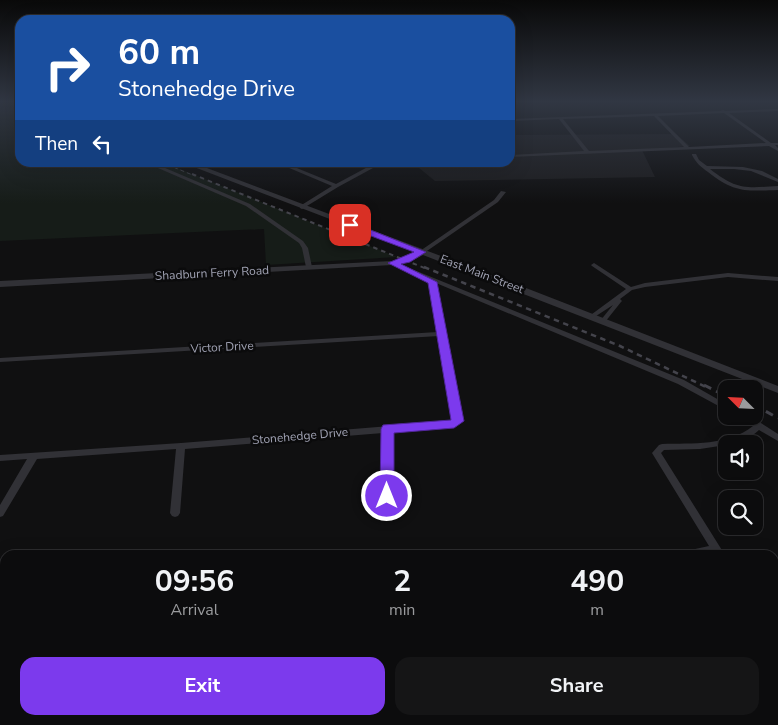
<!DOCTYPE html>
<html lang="en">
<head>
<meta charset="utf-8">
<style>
  body { margin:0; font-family:"Nunito Sans",sans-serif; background:#151516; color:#f1f3f6; height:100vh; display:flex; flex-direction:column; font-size:19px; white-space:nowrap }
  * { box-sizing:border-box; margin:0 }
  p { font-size:16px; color:#9a9b9d }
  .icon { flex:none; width:28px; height:28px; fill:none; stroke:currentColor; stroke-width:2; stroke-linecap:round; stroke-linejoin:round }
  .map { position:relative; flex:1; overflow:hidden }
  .side { position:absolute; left:0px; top:550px; width:779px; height:175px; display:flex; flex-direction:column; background:#0c0c0d; border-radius:15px 15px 0 0; box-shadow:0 5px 20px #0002,0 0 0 1px #2c2c2e }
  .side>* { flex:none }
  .guide { position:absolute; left:15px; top:15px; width:500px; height:152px; border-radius:15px; box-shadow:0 5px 20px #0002,0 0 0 1px #2c2c2e; background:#1a4fa0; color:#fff; overflow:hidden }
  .needle { width:32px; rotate:294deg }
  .tools { position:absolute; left:718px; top:380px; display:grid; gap:10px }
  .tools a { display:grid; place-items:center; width:45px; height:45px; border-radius:10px; background:#0c0c0d; box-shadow:0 5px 20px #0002,0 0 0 1px #2c2c2e; font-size:25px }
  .pin { position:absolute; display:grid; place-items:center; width:42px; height:42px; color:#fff; margin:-21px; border-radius:10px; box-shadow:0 2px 8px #0006 }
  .me { position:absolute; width:55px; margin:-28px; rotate:0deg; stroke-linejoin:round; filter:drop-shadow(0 0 4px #0008) }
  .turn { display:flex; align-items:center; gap:18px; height:105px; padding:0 20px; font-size:22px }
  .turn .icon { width:65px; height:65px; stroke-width:2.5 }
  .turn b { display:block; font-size:35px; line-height:42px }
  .then { display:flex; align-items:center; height:48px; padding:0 20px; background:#0003; gap:10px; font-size:19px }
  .eta { display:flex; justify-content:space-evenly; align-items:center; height:85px; text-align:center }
  .eta b { font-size:30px; font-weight:700; line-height:35px }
  .cta { display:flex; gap:10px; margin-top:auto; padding:10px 20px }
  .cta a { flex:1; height:58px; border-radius:15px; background:#7c3aed; color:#fff; font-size:20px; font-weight:700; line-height:58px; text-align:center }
  .cta a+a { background:#151516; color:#f1f3f6 }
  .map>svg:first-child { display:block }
</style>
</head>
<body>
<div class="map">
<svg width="778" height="725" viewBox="0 0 778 725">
  <rect width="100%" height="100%" fill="#101011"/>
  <g fill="#1c1c1e">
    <polygon points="676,134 690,146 642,150 655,177 435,181 413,163 510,162 510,135"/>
    <polygon points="5,655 5,720 89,720 88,725 0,725 0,658"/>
  </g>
  <polygon fill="#161c18" points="0,102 20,102 20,162 165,163 397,257 266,265 264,229 0,241"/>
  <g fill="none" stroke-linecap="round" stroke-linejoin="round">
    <g fill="#313136" fill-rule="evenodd">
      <path d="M778,109V111L729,113L771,143H778V145H775L778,148V151L769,146L510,157V155L584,151L559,119L510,121V119L721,111L723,110L725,111ZM724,113L766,143L689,147L658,116ZM654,116L684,147L589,151L563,119Z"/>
      <path d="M692,154H696L699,160L707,166L743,167L762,171L778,179V182L751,171L734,169H710C737,190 745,188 778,186V190C746,191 734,193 708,172C701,167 696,163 692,155Z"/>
      <polygon points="144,162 151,162 250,204 303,241 308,248 312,267 309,269 306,267 302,248 299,243 246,206"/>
      <polygon points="275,162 282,162 336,184 377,162 384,162 338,187 302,209 300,208 300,206 332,186"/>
      <polygon points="501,191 506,192 498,202 424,253 420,253 420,251 494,200"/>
      <polygon points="392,261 684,380 726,404 726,410 678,384 436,283 445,332 447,334 446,335 462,421 457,426 454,427 391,432 392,496 390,499 387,500 384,499 382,496 383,433 185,449 180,513 178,516 175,517 172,516 170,513 176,449 37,459 3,516 0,517 0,505 27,459 0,461 0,455 181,443 452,421 454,420 439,336 0,362 0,358 438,332 429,281 390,264 390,262"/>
      <polygon points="594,263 631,287 645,283 728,273 778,277 778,281 728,277 645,287 632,290 620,299 622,301 621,302 605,322 603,323 600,321 613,305 593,318 591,319 588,317 626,289 592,266 591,265"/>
      <path d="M739,416H750L778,434V441L759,430C750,438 739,444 726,444V445L700,449L664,450L661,453L725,555H714V554L707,555H681L682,552L686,551L709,546L652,453L659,445L662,444C692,443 728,446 753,426Z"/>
      <polygon points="774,624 778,625 778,640 774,638"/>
      <polygon points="5,656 5,669 0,671 0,658"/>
      <polygon points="154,720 166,720 165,725 153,725"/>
      <polygon points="239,720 251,720 250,725 238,725"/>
      <polygon points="434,720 446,720 447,725 435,725"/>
    </g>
    <polygon fill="#313136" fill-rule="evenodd" points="181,162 191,162 526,288 778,386 778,393 423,255 410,262 392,265 0,287 0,281 392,261 405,258 416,252"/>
    <g stroke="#44444c" stroke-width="1" stroke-dasharray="4 3" stroke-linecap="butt">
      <polyline points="14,102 20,104"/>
      <polyline points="161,162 195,176"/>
    </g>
    <polyline stroke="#44444c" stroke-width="2" stroke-dasharray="4.5 4" stroke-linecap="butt" points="192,174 427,269"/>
    <polyline stroke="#44444c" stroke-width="2.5" stroke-dasharray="5.5 4.5" stroke-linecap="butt" points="424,267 620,346 706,387"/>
    <g stroke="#44444c" stroke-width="3" stroke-dasharray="8 5.5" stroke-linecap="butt">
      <polyline points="704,385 726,396"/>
      <polyline points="754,405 778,418"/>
    </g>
  </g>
  <linearGradient id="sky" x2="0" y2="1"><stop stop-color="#090909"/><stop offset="0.5" stop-color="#313743"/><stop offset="1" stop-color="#313743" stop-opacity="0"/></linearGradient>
  <rect width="778" height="203" fill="url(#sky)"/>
  <polygon fill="#7c3aed" stroke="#51269a" points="347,223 353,223 426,252 410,262 401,264 437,282 464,421 454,428 394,433 394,496 392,500 382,500 380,496 381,429 383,425 451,420 428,283 388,263 414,252 347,227"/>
  <g text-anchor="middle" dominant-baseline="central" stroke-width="5" stroke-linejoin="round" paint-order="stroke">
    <g font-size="12" fill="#a0a2b3" stroke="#0b0b0c">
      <text transform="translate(212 273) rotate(-3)">Shadburn Ferry Road</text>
      <text transform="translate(482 274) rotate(21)">East Main Street</text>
      <text transform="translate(222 347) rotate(-3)">Victor Drive</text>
      <text transform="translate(300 436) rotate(-5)">Stonehedge Drive</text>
    </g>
  </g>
</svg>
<div class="tools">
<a><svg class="needle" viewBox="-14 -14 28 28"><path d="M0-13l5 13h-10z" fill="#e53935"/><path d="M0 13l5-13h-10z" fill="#9a9b9d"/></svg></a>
<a><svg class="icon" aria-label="sound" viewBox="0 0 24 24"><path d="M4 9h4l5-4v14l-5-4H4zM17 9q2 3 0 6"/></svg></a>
<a><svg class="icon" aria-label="search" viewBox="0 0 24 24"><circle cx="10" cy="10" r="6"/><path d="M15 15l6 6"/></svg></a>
</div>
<div class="pin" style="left:350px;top:225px;background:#d93025"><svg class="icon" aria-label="arrive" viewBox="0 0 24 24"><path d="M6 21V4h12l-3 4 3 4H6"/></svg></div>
<svg class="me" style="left:387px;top:496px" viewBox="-20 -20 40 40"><circle r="17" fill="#7c3aed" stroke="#fff" stroke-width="3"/><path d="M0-11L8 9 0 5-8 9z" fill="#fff"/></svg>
<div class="guide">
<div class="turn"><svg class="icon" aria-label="right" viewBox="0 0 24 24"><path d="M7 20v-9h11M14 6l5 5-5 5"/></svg><div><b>60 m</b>Stonehedge Drive</div></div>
<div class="then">Then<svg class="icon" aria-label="left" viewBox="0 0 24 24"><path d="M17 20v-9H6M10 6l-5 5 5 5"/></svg></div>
</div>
<section class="side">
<div class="eta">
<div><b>09:56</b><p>Arrival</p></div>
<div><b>2</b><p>min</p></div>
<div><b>490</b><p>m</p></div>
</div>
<div class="cta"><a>Exit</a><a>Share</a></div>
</section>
</div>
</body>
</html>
